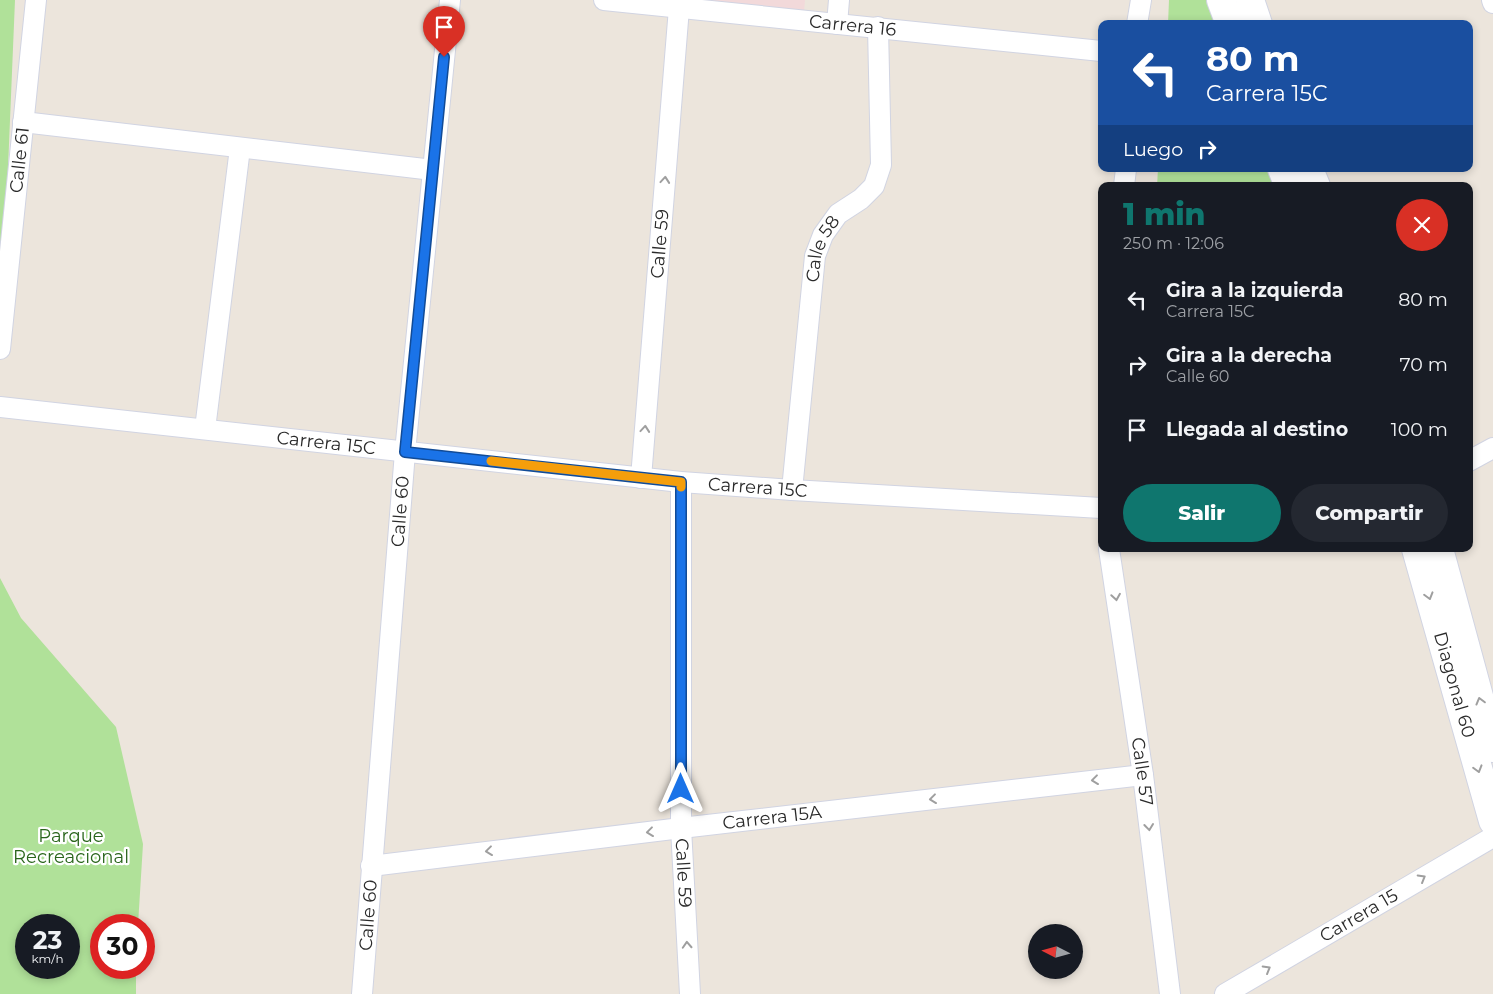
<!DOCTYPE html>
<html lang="es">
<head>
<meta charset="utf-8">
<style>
  body { margin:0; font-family:Montserrat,sans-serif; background:#242831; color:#f1f3f6; height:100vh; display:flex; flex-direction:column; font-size:19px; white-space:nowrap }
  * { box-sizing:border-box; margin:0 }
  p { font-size:16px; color:#9ea1a6 }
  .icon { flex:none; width:28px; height:28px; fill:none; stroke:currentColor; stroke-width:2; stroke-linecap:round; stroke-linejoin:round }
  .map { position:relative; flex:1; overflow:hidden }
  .sheet { position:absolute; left:1098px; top:182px; width:375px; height:370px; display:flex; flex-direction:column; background:#171b24; border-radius:10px; box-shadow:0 2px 8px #0003 }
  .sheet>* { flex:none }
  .guide { position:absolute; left:1098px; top:20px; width:375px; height:152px; border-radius:10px; box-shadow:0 2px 8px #0003; background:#1a4fa0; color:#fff; overflow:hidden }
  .needle { width:32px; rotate:276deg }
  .buttons { position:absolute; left:1028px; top:924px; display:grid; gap:10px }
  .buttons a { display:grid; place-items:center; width:55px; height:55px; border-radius:50%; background:#171b24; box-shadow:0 2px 8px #0003; font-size:25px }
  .speed { position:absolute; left:15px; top:914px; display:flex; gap:10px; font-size:25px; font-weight:700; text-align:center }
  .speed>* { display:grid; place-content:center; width:65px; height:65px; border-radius:50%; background:#171b24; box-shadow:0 2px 8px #0003; line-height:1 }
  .speed small { font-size:12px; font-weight:400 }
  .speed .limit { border:8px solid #d22; background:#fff; color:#111 }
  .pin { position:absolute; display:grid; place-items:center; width:42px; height:42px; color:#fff; margin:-51px -21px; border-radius:50% 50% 50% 0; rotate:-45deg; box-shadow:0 0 5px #0007 }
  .pin .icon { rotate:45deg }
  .me { position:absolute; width:55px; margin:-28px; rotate:0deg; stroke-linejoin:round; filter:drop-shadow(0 0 4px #0008) }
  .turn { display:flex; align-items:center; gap:18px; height:105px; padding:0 25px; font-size:22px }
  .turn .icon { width:65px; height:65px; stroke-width:2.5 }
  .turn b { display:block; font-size:35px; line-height:42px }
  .then { display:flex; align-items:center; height:48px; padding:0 25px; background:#0003; gap:10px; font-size:19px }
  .round { display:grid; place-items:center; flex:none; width:52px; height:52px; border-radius:26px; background:#242831 }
  .headline { display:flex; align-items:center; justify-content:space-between; height:85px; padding:0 25px }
  h1 { font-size:30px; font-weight:800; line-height:38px; color:#0f766e }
  .cta { display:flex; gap:10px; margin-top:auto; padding:10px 25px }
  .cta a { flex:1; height:58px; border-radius:30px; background:#0f766e; color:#fff; font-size:20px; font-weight:800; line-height:58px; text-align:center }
  .cta a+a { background:#242831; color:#f1f3f6 }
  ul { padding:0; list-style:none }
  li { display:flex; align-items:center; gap:15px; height:65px; padding:0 25px }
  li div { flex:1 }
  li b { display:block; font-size:19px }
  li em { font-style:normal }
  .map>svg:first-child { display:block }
</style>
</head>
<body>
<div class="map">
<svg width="1493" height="994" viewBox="0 0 1493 994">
  <rect width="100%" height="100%" fill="#ece5dc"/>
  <polygon fill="#f2d9da" points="677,0 805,0 804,12"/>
  <g fill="#b0e199" fill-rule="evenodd">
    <polygon points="0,0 15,0 0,360"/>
    <polygon points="1169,0 1206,0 1215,24 1168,24"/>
    <polygon points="1158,169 1267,169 1274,186 1157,186"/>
    <path d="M0,578L21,618L116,727L143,844L138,925H101V968H136V994H0ZM26,925H69V968H26Z"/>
  </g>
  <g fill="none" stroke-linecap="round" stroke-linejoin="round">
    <defs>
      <g id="street">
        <path id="s1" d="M604,0L1101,51"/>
        <polyline points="1492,0 1493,3"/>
        <polyline points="837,24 839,0"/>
        <polyline points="1137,24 1141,0"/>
        <polyline points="23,122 433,170"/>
        <polyline points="1124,186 1126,169"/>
        <path id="s2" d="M0,349L36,0"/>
        <path id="s3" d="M0,407L681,482L792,490L1101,508"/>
        <polyline points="205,429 240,148"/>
        <polyline points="1469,461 1493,448"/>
        <path id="s4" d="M641,478L679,8"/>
        <path id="s5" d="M681,482V828L690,994"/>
        <path id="s6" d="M792,490L815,256L823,235L838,214L861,199L874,186L881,165L878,27"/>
        <path id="s7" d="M1109,549L1143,775L1170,994"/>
        <path id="s8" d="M371,866L681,828L1143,775"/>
        <path id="s9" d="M362,994L405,452L450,0"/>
        <path id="s10" d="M1225,994L1493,837"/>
      </g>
      <g id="secondary">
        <polyline points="1221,0 1230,24"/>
        <polyline points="1250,0 1258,24"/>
        <polyline points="1282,169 1289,186"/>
        <polyline points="1309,169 1316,186"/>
        <path id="s11" d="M1416,549L1493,821"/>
        <polyline points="1439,549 1493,748"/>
      </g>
    </defs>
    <use href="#street" stroke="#d1d4e2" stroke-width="22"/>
    <use href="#secondary" stroke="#d1d4e2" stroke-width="30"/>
    <use href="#street" stroke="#fff" stroke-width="20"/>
    <use href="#secondary" stroke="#fff" stroke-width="28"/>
  </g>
  <defs><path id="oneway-chevron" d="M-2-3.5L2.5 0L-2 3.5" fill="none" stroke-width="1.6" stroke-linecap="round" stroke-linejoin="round" transform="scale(1.25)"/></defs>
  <g stroke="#9f9f9f">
    <use href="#oneway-chevron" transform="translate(665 180) rotate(-85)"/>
    <use href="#oneway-chevron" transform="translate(645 429) rotate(-85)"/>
    <use href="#oneway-chevron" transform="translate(1429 596) rotate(74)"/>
    <use href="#oneway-chevron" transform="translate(1116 597) rotate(81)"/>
    <use href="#oneway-chevron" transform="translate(1480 701) rotate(-105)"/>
    <use href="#oneway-chevron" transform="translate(1478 769) rotate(74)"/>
    <use href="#oneway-chevron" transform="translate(1095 780) rotate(173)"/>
    <use href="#oneway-chevron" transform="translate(933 799) rotate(173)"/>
    <use href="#oneway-chevron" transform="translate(1149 827) rotate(83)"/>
    <use href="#oneway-chevron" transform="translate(650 832) rotate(173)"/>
    <use href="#oneway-chevron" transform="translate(489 851) rotate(173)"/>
    <use href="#oneway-chevron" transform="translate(1422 878) rotate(-30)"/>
    <use href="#oneway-chevron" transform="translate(687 945) rotate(-93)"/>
    <use href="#oneway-chevron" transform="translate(1267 969) rotate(-30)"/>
  </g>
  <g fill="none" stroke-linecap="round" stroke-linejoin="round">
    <defs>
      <polyline id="route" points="444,57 405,452 681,482 681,789"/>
    </defs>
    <use href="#route" stroke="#114b97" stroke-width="12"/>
    <use href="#route" stroke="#1a73e8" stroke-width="9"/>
    <polyline stroke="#f59e0b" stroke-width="9" points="491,461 681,482 681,487"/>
  </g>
  <g text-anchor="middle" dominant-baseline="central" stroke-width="4.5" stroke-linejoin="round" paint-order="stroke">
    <g font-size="18" fill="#2a2a2a" stroke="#fff">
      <text stroke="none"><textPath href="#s1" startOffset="250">Carrera 16</textPath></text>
      <text stroke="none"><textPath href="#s2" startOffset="190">Calle 61</textPath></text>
      <text stroke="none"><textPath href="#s4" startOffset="235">Calle 59</textPath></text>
      <text stroke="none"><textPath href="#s6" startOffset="244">Calle 58</textPath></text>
      <text stroke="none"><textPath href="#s3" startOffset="328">Carrera 15C</textPath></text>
      <text stroke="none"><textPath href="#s3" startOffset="762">Carrera 15C</textPath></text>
      <text stroke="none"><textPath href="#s9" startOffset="484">Calle 60</textPath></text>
      <text stroke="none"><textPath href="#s11" startOffset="141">Diagonal 60</textPath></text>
      <text stroke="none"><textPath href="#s7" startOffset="225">Calle 57</textPath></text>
      <text stroke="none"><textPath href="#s8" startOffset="404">Carrera 15A</textPath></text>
      <text stroke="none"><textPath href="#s5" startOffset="391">Calle 59</textPath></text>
      <text stroke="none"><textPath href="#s9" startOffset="79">Calle 60</textPath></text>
      <text stroke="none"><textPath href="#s10" startOffset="155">Carrera 15</textPath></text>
    </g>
    <g font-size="18" fill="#29651b" stroke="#fff">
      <text x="71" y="836">Parque<tspan x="71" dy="21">Recreacional</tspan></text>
    </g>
  </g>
</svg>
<div class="buttons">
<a><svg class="needle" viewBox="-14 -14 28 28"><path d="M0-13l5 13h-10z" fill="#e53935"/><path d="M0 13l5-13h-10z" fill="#9ea1a6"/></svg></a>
</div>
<div class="speed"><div>23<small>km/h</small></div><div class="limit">30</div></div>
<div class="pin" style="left:444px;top:57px;background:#d93025"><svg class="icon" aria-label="arrive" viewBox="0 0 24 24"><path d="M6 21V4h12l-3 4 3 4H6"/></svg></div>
<svg class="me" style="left:681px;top:789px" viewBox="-20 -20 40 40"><path d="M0-17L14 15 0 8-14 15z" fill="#1a73e8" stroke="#fff" stroke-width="4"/></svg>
<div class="guide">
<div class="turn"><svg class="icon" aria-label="left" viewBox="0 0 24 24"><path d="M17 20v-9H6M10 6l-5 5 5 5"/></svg><div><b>80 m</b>Carrera 15C</div></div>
<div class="then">Luego<svg class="icon" aria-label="right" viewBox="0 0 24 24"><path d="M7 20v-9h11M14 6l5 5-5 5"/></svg></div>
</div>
<section class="sheet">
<div class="headline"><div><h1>1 min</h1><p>250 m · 12:06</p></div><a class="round" style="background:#d93025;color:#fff"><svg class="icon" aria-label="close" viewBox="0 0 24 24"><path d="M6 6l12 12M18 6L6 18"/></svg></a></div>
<ul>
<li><svg class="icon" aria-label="left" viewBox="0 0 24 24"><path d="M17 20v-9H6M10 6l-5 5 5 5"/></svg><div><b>Gira a la izquierda</b><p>Carrera 15C</p></div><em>80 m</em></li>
<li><svg class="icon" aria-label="right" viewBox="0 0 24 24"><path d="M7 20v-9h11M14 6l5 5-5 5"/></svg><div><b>Gira a la derecha</b><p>Calle 60</p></div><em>70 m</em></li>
<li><svg class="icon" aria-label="arrive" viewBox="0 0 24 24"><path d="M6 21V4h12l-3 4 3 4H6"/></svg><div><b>Llegada al destino</b></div><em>100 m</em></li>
</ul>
<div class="cta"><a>Salir</a><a>Compartir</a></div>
</section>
</div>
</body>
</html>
